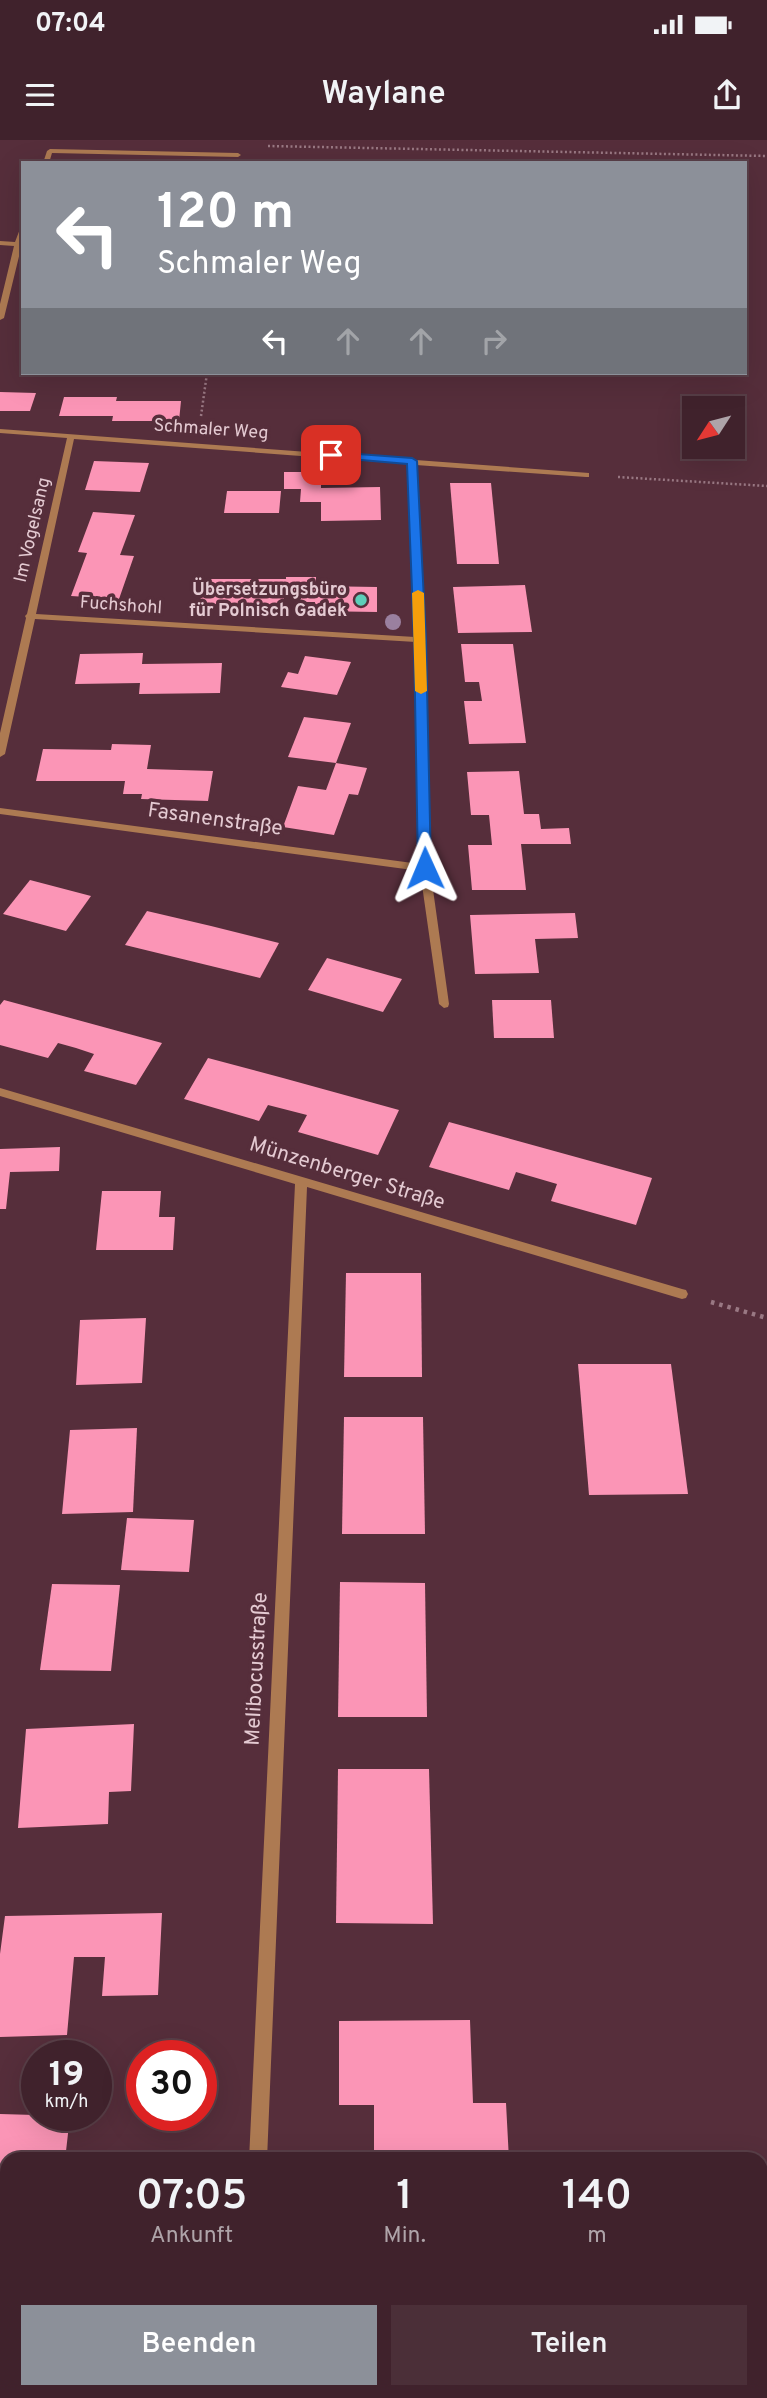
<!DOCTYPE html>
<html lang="de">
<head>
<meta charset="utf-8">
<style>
  body { margin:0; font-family:Overpass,sans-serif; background:#4b2f38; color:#f1f3f6; height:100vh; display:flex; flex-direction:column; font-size:26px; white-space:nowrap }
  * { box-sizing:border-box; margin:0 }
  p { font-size:23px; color:#aea4a9 }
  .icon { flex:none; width:38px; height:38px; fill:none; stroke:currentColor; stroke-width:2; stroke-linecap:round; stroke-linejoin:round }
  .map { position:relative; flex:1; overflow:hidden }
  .side { position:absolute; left:0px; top:2012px; width:768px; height:247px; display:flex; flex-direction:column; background:#40222c; border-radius:21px 21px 0 0; box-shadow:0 7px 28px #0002,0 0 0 2px #593f48 }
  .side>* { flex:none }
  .hud { position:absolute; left:21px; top:21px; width:726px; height:214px; border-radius:0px; box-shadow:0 7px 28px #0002,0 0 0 2px #593f48; background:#8c9099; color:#fff; overflow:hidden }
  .needle { width:46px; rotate:234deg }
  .buttons { position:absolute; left:682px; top:256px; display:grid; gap:14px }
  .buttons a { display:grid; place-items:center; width:63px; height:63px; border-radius:0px; background:#40222c; box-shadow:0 7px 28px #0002,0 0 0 2px #593f48; font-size:35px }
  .speed { position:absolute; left:21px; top:1900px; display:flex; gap:14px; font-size:35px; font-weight:700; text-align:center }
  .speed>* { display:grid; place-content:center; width:91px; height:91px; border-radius:50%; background:#40222c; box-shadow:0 7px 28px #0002,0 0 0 2px #593f48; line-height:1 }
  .speed small { font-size:18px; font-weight:400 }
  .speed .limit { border:10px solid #d22; background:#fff; color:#111 }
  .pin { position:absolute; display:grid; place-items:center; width:60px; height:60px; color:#fff; margin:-30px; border-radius:14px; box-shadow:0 4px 10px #0006 }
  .me { position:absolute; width:77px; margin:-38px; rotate:359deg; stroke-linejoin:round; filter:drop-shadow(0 0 5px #0008) }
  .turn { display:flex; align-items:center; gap:24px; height:147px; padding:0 21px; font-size:32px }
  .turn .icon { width:91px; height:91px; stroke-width:2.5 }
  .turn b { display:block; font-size:49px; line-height:60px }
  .lanes { display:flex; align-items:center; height:66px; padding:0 21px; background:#0003; justify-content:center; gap:35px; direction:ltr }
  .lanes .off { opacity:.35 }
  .eta { display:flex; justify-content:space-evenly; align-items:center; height:119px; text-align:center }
  .eta b { font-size:42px; font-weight:600; line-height:49px }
  .action { display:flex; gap:14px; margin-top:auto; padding:14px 21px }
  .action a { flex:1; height:80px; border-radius:0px; background:#8c9099; color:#fff; font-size:28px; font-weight:600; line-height:80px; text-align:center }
  .action a+a { background:#4b2f38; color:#f1f3f6 }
  .status { display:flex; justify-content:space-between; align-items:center; height:49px; padding:0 35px; background:#40222c; direction:ltr }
  .status svg { height:19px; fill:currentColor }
  header { display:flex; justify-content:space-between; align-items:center; height:91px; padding:0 21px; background:#40222c; font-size:32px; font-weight:600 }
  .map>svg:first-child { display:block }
</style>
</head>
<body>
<div class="status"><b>07:04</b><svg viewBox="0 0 49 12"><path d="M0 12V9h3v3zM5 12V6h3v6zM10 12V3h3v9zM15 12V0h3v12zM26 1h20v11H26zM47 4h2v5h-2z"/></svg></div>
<header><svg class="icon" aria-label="menu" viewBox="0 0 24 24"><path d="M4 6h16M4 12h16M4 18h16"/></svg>Waylane<svg class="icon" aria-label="share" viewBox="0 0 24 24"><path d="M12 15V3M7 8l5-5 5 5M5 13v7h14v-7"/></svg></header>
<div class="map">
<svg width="767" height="2258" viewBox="0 0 767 2258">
  <rect width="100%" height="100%" fill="#562e3b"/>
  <g fill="#fb95b6">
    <polygon points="0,252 36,253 30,271 0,271"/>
    <polygon points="64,257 117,257 116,261 181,261 179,281 112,281 113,276 59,276"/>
    <polygon points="94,321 149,323 140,352 85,350"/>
    <polygon points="284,332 321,332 321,348 380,347 381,380 321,381 321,362 300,362 301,349 284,349"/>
    <polygon points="450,343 491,343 499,424 457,424"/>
    <polygon points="227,351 281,351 279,373 224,373"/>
    <polygon points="93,372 135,375 120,415 134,416 119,459 71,456 87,413 78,412"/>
    <polygon points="286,437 316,437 316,446 377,447 377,472 314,471 315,462 298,462 299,456 284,456 284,465 200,464 203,439 286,439"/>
    <polygon points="525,445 532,492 458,493 453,447"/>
    <polygon points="461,504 513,504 526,603 469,604 464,561 482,561 479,542 465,542"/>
    <polygon points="143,513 142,524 222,523 220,553 139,554 140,543 75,544 80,514"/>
    <polygon points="305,516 351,522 337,555 281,547 288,532 298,534"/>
    <polygon points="304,577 351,583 336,623 288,617"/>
    <polygon points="112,604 151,605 147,629 213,631 208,661 141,659 142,654 123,654 125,641 36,641 43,609 111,610"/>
    <polygon points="336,623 367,628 358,655 349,654 334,695 283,687 298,646 326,650"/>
    <polygon points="519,631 524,674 539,674 541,689 569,688 571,704 521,704 526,750 472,750 468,705 492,705 489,675 471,675 467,632"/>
    <polygon points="30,740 91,756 66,791 3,774"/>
    <polygon points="147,771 211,786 279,803 260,838 125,805"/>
    <polygon points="575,773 578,798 535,799 539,833 475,834 470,775"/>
    <polygon points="327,818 402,839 383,872 308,850"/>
    <polygon points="4,860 74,879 162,903 136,945 84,931 94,914 76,908 58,903 48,918 0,905 0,865"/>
    <polygon points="492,860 551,860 554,898 494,898"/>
    <polygon points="208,918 283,938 399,970 378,1015 298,992 307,975 268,965 259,981 184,959"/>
    <polygon points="449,982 652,1038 636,1085 551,1061 557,1044 516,1032 509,1050 429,1027"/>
    <polygon points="60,1007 59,1031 10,1032 6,1069 0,1069 0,1009"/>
    <polygon points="102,1051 161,1051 159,1077 175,1077 173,1110 96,1110"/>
    <polygon points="346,1133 421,1133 422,1237 344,1237"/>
    <polygon points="146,1178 142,1243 76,1245 80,1180"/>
    <polygon points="578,1224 671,1224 688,1354 589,1355"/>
    <polygon points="344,1277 423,1277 425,1394 342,1394"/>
    <polygon points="137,1288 133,1372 62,1374 70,1290"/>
    <polygon points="127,1378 194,1380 189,1432 121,1430"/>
    <polygon points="340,1442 425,1443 427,1577 338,1577"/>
    <polygon points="52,1444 120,1445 111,1531 40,1530"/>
    <polygon points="134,1584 131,1651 109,1652 108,1684 18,1688 26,1589"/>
    <polygon points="338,1629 429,1629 433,1784 336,1783"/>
    <polygon points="162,1773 158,1855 102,1856 105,1817 74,1817 67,1895 0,1897 0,1814 5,1776"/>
    <polygon points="470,1880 473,1963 506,1963 509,2020 374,2020 374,1965 339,1965 339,1881"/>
    <polygon points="0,1974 70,1976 65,2020 7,2020 7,2109 0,2109"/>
  </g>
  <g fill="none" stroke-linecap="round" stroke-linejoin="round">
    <g stroke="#997883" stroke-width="2.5" stroke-dasharray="2 2.5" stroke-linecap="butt">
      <polyline points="268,6 767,16"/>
      <polyline points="201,276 207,233"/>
      <polyline points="618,337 767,346"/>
    </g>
    <polyline stroke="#997883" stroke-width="4.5" stroke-dasharray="3.5 5" stroke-linecap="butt" points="711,1162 767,1178"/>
    <g fill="#ad7a52" fill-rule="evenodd">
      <polygon points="50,9 238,13 241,15 238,17 52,13 49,23 43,23 47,11"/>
      <polygon points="23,87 23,100 4,178 0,180 0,164 14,106 0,105 0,101 15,102 20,89"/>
      <path d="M0,289L589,333V337H586L416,325L424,500L430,728L449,864L448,867L444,868L439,864L420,731L0,674V668L420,724L416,502L35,479L5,614L0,617V593L26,478L25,476L27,474L67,298L0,293ZM74,299L408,324L415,497L36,474Z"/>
      <polygon points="0,948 682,1149 686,1150 688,1154 686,1158 682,1159 307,1047 267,2020 249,2020 295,1044 0,956"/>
      <rect x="0" y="2200" width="7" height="18"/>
      <rect x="238" y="2252" width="18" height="6"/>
    </g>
  </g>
  <circle fill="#9a809f" cx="393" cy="482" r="8"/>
  <polygon fill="#1a73e8" stroke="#114b97" stroke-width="2" points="331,312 412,318 417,321 426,500 431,728 425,733 418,728 414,500 407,324 327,317 325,315"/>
  <polygon fill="#f59e0b" points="418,450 424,453 427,551 421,554 415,551 412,453"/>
  <circle fill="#5dceb9" stroke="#562e3b" stroke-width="2.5" cx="361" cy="460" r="7"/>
  <g text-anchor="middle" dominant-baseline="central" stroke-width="7" stroke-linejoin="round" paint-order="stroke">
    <g font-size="18" fill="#e4cad2" stroke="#562e3b">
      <text transform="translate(211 290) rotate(4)">Schmaler Weg</text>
      <text transform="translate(33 390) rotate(-77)">Im Vogelsang</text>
      <text transform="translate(121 466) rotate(4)">Fuchshohl</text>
    </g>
    <g font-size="18" font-weight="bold" fill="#e4cad2" stroke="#562e3b" text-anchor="end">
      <text x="347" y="450">Übersetzungsbüro<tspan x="347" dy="21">für Polnisch Gadek</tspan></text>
    </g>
    <g font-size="21" fill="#e4cad2" stroke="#562e3b">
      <text transform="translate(215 680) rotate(8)">Fasanenstraße</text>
      <text transform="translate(347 1034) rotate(17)">Münzenberger Straße</text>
      <text transform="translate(257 1529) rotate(-87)">Melibocusstraße</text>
    </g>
  </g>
</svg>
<div class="buttons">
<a><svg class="needle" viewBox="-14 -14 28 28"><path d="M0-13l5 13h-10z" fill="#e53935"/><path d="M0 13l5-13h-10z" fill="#aea4a9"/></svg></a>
</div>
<div class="speed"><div>19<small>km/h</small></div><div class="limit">30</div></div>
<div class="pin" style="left:331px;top:315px;background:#d93025"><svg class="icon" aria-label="arrive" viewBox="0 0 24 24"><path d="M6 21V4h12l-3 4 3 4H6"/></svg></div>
<svg class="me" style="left:425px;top:728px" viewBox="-20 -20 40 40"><path d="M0-17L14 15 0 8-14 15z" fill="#1a73e8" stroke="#fff" stroke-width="4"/></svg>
<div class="hud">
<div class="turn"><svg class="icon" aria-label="left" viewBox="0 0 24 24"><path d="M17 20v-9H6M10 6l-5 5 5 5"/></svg><div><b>120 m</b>Schmaler Weg</div></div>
<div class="lanes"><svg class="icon" aria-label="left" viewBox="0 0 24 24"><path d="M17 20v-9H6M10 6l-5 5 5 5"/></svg><svg class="icon off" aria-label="ahead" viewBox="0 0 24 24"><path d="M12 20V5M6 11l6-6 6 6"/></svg><svg class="icon off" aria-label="ahead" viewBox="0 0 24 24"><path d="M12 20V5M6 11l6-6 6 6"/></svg><svg class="icon off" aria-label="right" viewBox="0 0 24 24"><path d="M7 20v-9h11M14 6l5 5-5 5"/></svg></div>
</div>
<section class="side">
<div class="eta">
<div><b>07:05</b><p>Ankunft</p></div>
<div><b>1</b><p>Min.</p></div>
<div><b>140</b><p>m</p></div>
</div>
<div class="action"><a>Beenden</a><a>Teilen</a></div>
</section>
</div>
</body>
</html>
